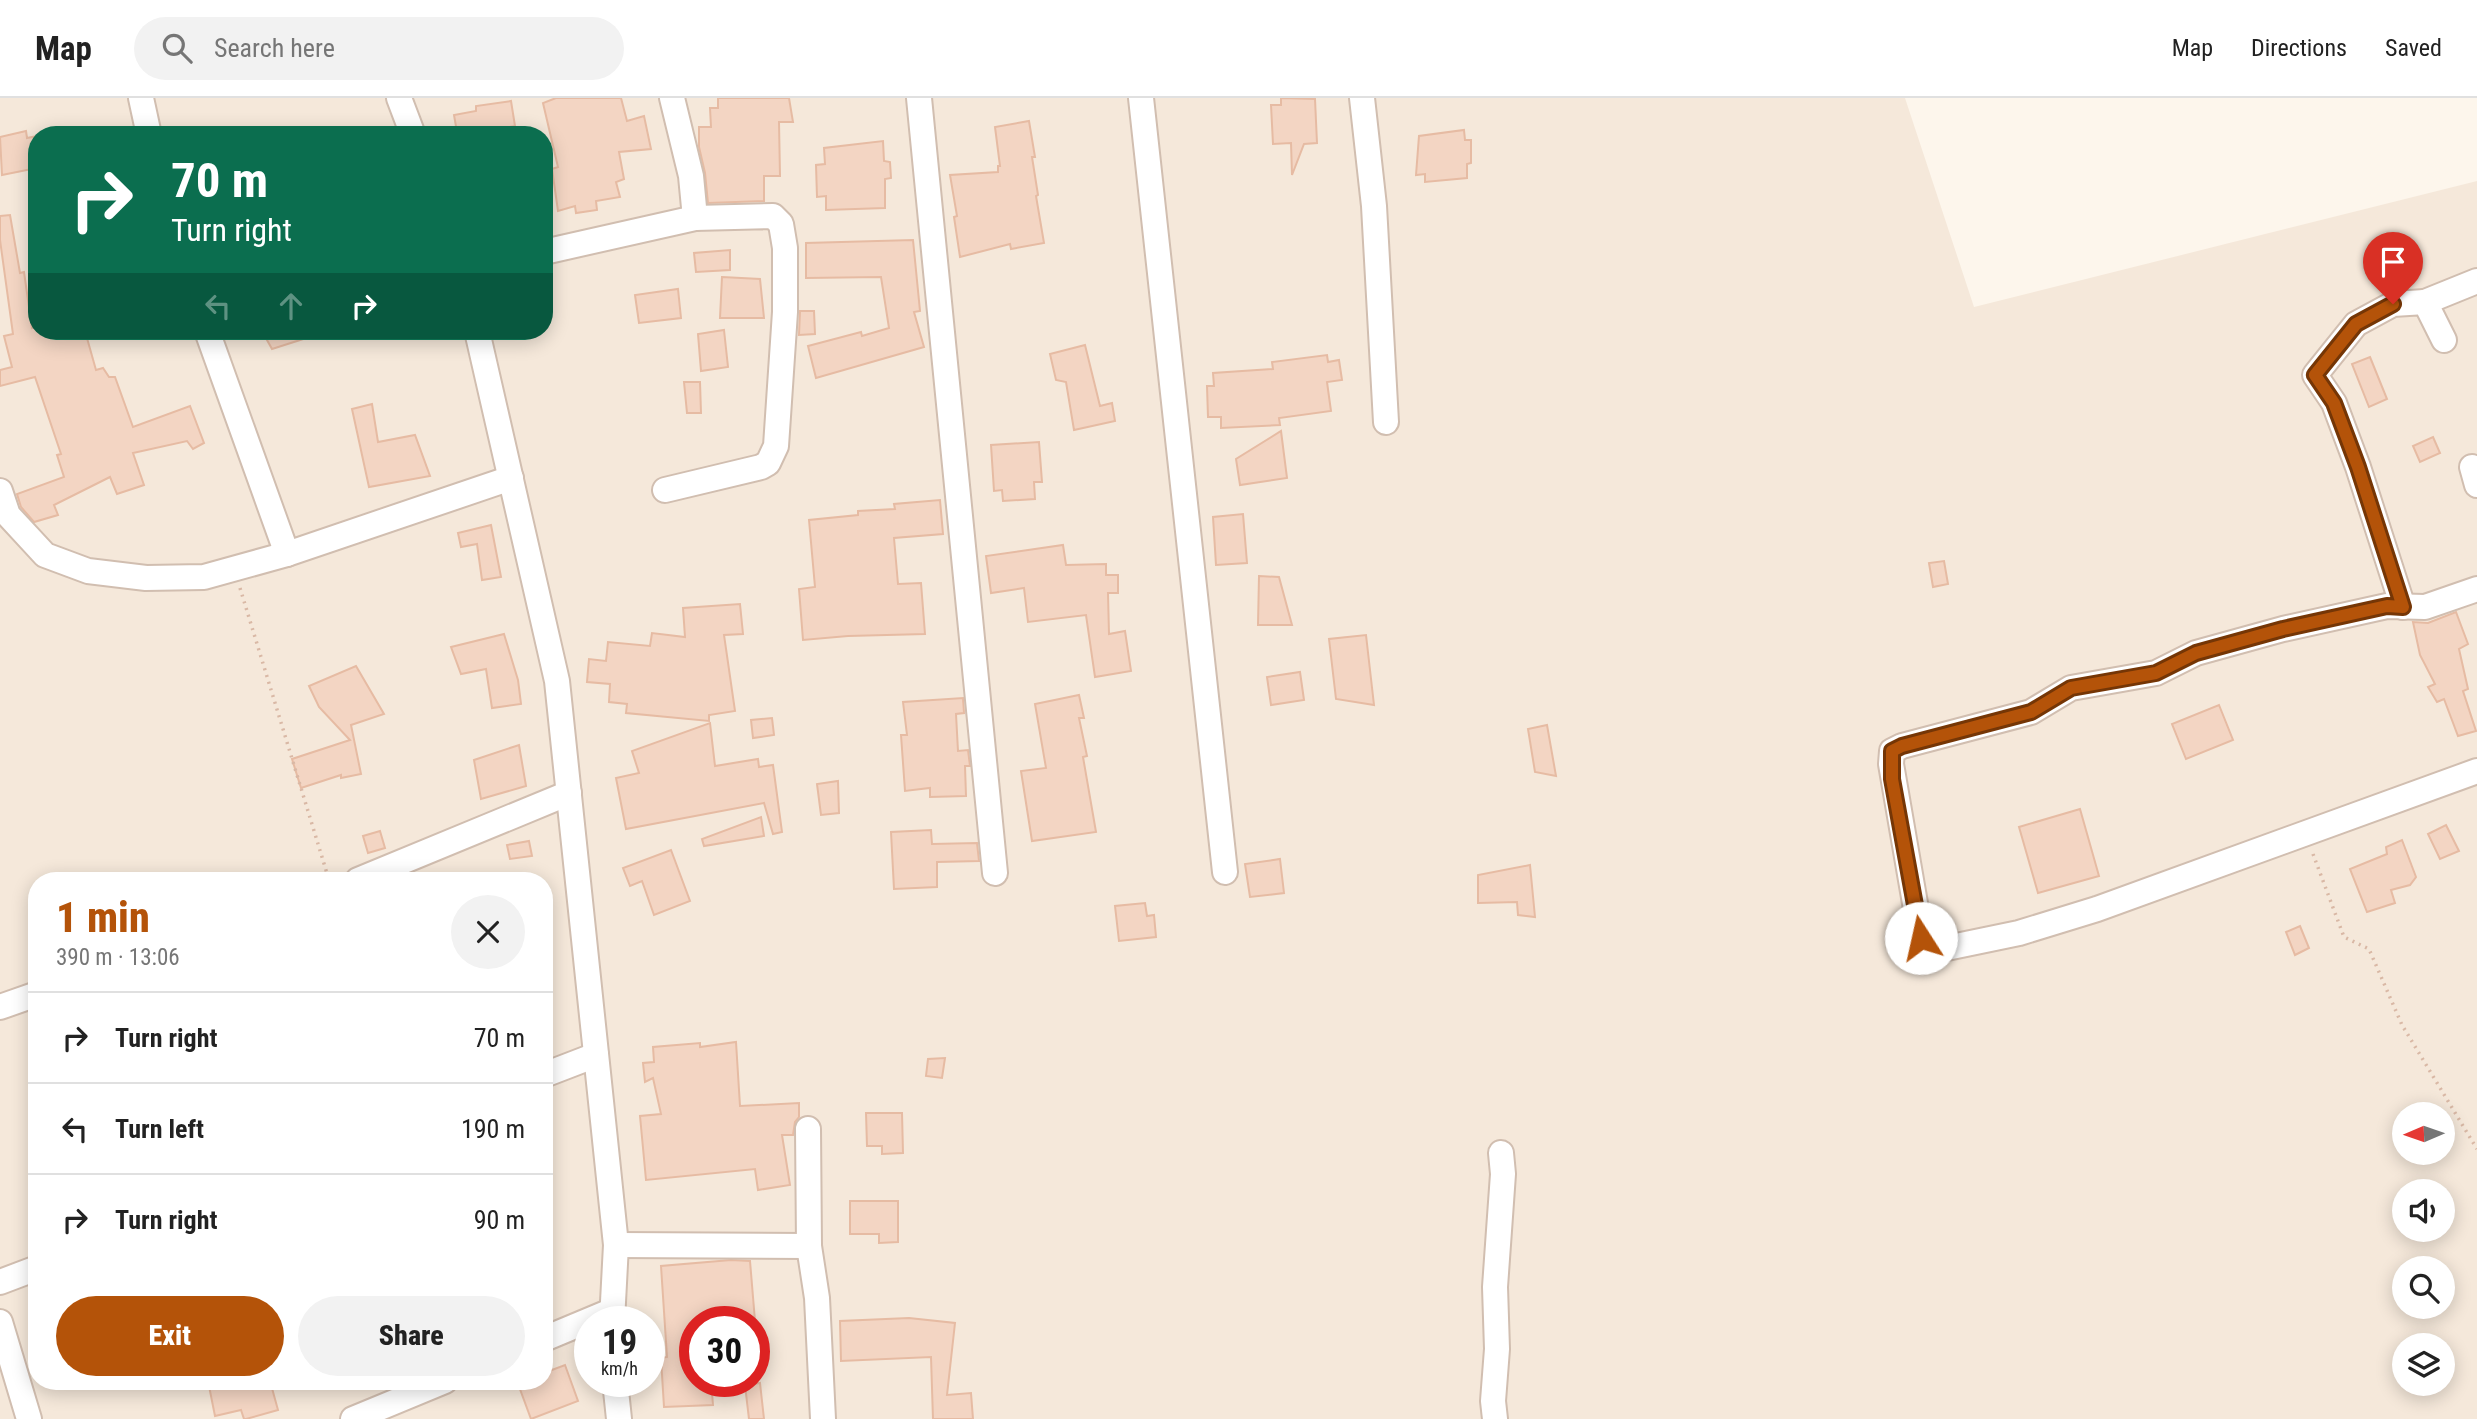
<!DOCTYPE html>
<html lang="en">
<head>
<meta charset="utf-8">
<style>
  body { margin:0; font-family:"Roboto Condensed",sans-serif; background:#f2f2f2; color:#222; height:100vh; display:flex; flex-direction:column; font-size:26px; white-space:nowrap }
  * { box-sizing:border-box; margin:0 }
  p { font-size:23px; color:#767676 }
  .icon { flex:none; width:38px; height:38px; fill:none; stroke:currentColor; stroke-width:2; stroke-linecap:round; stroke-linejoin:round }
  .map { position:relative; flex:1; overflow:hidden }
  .side { position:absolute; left:28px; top:774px; width:525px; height:518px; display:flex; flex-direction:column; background:#fff; border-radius:28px; box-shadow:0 4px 18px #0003 }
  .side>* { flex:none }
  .banner { position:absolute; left:28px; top:28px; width:525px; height:214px; border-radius:28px; box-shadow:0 4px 18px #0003; background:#0b6e4f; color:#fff; overflow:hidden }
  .needle { width:46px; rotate:268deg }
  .controls { position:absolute; left:2392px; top:1004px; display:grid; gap:14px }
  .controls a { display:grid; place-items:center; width:63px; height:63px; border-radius:50%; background:#fff; box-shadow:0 4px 18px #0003; font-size:35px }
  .speed { position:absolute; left:574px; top:1208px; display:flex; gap:14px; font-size:35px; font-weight:700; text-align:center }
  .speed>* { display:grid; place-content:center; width:91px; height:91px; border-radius:50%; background:#fff; box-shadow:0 4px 18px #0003; line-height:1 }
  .speed small { font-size:18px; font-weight:400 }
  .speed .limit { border:10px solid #d22; background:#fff; color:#111 }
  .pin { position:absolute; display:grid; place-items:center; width:60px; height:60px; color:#fff; margin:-72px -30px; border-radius:50% 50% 50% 0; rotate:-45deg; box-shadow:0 0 7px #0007 }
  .pin .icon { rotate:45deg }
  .me { position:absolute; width:77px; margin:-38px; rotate:350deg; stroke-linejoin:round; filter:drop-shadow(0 0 5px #0008) }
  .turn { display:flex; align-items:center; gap:24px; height:147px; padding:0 28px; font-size:32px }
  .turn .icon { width:91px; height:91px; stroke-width:2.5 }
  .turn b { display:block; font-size:49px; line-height:60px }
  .lanes { display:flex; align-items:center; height:66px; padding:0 28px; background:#0003; justify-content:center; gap:35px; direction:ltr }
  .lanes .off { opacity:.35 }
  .round { display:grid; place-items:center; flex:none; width:74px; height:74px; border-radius:37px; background:#f2f2f2 }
  .overview { display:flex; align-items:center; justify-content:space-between; height:119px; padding:0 28px }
  h1 { font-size:42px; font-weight:800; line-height:52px; color:#b45309 }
  .button { display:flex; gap:14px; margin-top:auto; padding:14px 28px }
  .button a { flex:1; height:80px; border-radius:42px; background:#b45309; color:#fff; font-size:28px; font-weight:800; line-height:80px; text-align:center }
  .button a+a { background:#f2f2f2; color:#222 }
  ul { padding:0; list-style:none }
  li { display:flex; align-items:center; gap:21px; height:91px; padding:0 28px; border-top:2px solid #e0e0e0 }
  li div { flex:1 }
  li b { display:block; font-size:26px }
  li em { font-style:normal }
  header { display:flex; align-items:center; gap:42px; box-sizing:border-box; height:98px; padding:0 35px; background:#fff; border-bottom:2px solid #e0e0e0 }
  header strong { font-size:33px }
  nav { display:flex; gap:38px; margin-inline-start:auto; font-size:24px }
  .search { width:490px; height:63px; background:#f2f2f2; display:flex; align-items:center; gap:18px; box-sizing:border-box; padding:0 24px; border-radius:38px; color:#767676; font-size:26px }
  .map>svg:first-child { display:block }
</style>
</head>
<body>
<header>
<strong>Map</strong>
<div class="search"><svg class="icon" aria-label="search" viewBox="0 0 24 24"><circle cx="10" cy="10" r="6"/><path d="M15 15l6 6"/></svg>Search here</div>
<nav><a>Map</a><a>Directions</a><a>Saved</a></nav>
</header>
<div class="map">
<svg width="2477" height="1321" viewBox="0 0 2477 1321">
  <rect width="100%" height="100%" fill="#fdf6ec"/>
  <path fill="#f5e8da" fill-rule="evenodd" d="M0,0H1905L1974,209L2477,83V1321H0ZM37,37H544V233H37ZM37,782H544V1283H37ZM2404,1017H2443V1055H2404ZM2404,1094H2443V1132H2404ZM2404,1171H2443V1209H2404ZM590,1223H649V1283H590ZM695,1223H754V1283H695ZM2404,1248H2443V1286H2404Z"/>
  <g fill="#f3d5c3" stroke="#e6bba3" stroke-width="2">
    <polygon points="556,0 621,0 627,23 644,18 651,51 619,54 624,81 616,84 620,99 596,103 597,112 576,115 575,108 558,113 552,71 558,69 543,5"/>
    <polygon points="718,0 789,0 793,24 779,24 780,78 764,78 764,103 708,105 705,75 699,49 699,29 711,29 710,10 718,10"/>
    <polygon points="1281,0 1315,1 1317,45 1304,46 1292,77 1291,45 1273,46 1271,7 1281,7"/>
    <polygon points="511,3 515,28 480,34 479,30 457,34 454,17 476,13 476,8"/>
    <polygon points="1029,23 1035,59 1032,59 1038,97 1036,98 1044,145 1011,151 1010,146 960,159 954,119 957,118 950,77 998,74 998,68 1000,68 995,29"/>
    <polygon points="1464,32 1465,42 1471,42 1471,65 1467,66 1467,80 1425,84 1425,76 1416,77 1419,38"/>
    <polygon points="26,33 27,40 37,38 37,70 2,77 0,39"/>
    <polygon points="883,43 884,63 890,64 891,80 885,81 885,110 826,112 826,98 817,99 816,67 825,66 824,50"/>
    <polygon points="10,117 20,175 24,174 32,230 37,229 37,233 44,233 46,237 62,233 85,233 96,272 103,270 109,279 115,279 133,329 190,308 204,345 193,351 187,343 133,355 144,387 117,396 110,379 54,407 58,417 34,424 21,409 17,396 64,379 57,357 61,356 35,279 0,288 0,272 12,269 4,238 13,236 0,142 0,118"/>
    <polygon points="913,142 920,213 914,214 924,249 816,280 808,248 861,234 862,238 889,230 881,179 806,180 806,145"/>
    <polygon points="730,152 730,172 696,174 694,155"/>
    <polygon points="722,179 760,181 764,220 720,220"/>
    <polygon points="678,191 681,220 639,225 635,197"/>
    <polygon points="800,213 814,213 815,236 799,237"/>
    <polygon points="724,232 728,269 701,273 698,236"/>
    <polygon points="262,233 319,233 319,236 272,251"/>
    <polygon points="1085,247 1100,308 1112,305 1115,323 1074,332 1066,284 1056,282 1050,256"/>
    <polygon points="1327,257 1328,264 1339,262 1342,282 1327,284 1331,313 1279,320 1280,327 1221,330 1221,319 1208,319 1207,288 1214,288 1213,275 1273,271 1272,264"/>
    <polygon points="2370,259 2387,301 2369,309 2352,266"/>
    <polygon points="684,284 700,284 701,315 687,315"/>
    <polygon points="372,306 378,344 415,337 430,378 369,389 352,311"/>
    <polygon points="1281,333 1287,380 1240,387 1236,361"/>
    <polygon points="2433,339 2440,355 2420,364 2413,348"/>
    <polygon points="1039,344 1042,384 1034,384 1035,401 1003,403 1002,392 994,393 991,347"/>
    <polygon points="940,402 943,436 894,440 898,486 921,485 925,536 848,538 803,542 799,491 815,489 809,422 858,417 858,413 895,411 894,406"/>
    <polygon points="1243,416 1247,465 1216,467 1213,419"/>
    <polygon points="491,427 501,479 482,482 477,446 461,449 458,435"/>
    <polygon points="1063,447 1066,467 1106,466 1106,477 1118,477 1118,495 1108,495 1109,536 1125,533 1131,573 1095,579 1086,517 1028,524 1024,490 991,495 986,458"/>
    <polygon points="1944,463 1948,486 1933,489 1929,465"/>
    <polygon points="1259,478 1279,479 1292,527 1258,527"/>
    <polygon points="740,506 743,536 724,537 735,613 709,617 709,623 626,615 627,606 609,604 610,586 587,584 589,561 606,563 608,544 650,548 652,535 685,539 683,510"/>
    <polygon points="2456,514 2468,546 2459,551 2468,591 2463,593 2476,633 2458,638 2444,601 2437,604 2428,589 2435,586 2420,557 2413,524 2428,525"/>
    <polygon points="504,536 518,582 521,606 492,610 486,571 461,576 451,549"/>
    <polygon points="1366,537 1374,607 1336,601 1329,541"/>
    <polygon points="356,568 384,616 351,627 361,676 341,680 341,677 301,690 292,661 350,642 319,609 309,588"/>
    <polygon points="1300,574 1304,602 1271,607 1267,579"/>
    <polygon points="1079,597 1084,620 1079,620 1087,658 1083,659 1096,734 1032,743 1021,673 1046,670 1035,606"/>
    <polygon points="963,600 964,615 956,616 958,653 968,652 970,668 965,668 966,698 930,699 930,690 905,693 901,637 907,637 903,604"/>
    <polygon points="2219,607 2233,642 2186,661 2172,626"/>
    <polygon points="772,620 774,637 753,640 751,622"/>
    <polygon points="710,625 715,668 758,661 759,669 773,667 782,734 773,736 764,705 626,731 616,680 639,675 632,653"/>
    <polygon points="1547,627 1556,678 1535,674 1528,631"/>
    <polygon points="519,647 526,688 481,701 474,662"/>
    <polygon points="838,683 839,715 821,717 817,686"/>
    <polygon points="2080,711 2099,778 2038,795 2019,729"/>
    <polygon points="761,719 764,738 704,748 702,741"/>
    <polygon points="2446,727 2459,753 2440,761 2428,736"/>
    <polygon points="931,732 932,746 977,745 979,763 937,764 937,789 894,791 891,734"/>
    <polygon points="380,733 385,750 368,755 363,738"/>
    <polygon points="2402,742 2416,779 2410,787 2391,792 2395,805 2367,814 2350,771 2387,756 2386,749"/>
    <polygon points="529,743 532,758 510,761 507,747"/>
    <polygon points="671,752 690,803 654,817 642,783 630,788 623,770"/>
    <polygon points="1280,761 1284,795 1250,799 1245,766"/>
    <polygon points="1530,767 1535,819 1518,817 1517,804 1478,805 1478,777"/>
    <polygon points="1145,805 1147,818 1154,817 1156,839 1119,843 1115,808"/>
    <polygon points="2300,828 2309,850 2295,857 2286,834"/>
    <polygon points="736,944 740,1008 799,1005 799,1019 795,1024 793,1037 782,1037 790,1087 758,1092 755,1071 646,1082 640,1018 661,1016 653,980 645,984 643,965 654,964 653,949 700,945 700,949"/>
    <polygon points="945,960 942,980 926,978 928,961"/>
    <polygon points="866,1015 902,1015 903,1055 882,1056 882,1048 867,1048"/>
    <polygon points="850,1103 898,1103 898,1144 879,1145 879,1136 850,1136"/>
    <polygon points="731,1162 750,1163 755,1223 695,1223 695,1283 711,1283 713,1307 664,1309 661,1260 667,1259 661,1168"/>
    <polygon points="909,1220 955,1225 947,1297 971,1295 973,1321 933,1321 931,1259 841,1263 840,1223"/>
    <polygon points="565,1267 578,1303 531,1321 517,1283 544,1283 544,1275"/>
    <polygon points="208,1283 270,1283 278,1312 246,1321 244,1321 241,1312 215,1318"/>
    <polygon points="760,1285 764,1321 749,1321 745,1287"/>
  </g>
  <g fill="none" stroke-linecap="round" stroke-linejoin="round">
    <defs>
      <g id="minor">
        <polyline points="141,0 149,37"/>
        <polyline points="399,0 413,37"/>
        <polyline points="919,0 995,775"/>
        <polyline points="1141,0 1225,774"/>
        <polyline points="1362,0 1374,108 1386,324"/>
        <polyline points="544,154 695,120 691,78 672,0"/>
        <polyline points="2425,204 2477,183"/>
        <polyline points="207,233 287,456"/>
        <polyline points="477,233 557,583 616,1147 612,1223"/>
        <polyline points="2472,369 2477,387"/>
        <polyline points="665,392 761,369 768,365 776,348 785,214 785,150 781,126 773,118 695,120"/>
        <polyline points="0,393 8,417 45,457 88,473 146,480 204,479 287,456 511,380"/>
        <polyline points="2477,491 2425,509 2387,508 2283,531 2196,555 2156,575 2071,590 2031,614 1902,648 1892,653 1891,666 1921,840 1937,852 2019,835 2097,811 2477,673"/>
        <polyline points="2403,509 2358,369 2334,305 2315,277 2356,226 2393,206 2425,204 2444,242"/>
        <polyline points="358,782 569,695"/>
        <polyline points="0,909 37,896"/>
        <polyline points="544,977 596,957"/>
        <polyline points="808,1031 809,1148 817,1200 823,1321"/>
        <polyline points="616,1147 809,1148"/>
        <polyline points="0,1184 37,1170"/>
        <polyline points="0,1224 29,1321"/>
        <polyline points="544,1241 611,1213"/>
        <polyline points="615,1283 619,1321"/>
        <polyline points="353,1321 445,1283"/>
        <polyline points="1495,1321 1493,1303 1497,1251 1495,1189 1503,1076 1501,1055"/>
      </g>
    </defs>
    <use href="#minor" stroke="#d1beb0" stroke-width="28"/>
    <g stroke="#d9b8a5" stroke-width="3.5" stroke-dasharray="2 5" stroke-linecap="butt">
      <polyline points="240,490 329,782"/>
      <polyline points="2313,756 2344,839 2369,851 2402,927 2477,1051"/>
    </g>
    <use href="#minor" stroke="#fff" stroke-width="24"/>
  </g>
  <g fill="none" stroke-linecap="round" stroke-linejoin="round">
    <defs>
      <polyline id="route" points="1921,840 1892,681 1892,653 1902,648 2031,614 2071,590 2156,575 2196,555 2283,531 2387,508 2403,509 2358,369 2334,305 2315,277 2356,226 2393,206"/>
    </defs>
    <use href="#route" stroke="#753606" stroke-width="18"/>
    <use href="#route" stroke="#b45309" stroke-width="12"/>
  </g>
</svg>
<div class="controls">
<a><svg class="needle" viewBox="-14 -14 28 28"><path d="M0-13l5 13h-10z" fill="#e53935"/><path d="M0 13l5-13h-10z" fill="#767676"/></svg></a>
<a><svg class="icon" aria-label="sound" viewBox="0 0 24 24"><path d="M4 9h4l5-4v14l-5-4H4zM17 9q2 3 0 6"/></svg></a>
<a><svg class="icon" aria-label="search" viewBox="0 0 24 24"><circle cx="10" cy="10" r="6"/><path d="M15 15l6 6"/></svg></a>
<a><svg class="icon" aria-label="layers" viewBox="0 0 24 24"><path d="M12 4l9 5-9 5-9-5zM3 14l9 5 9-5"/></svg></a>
</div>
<div class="speed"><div>19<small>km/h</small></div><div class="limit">30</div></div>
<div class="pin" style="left:2393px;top:206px;background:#d93025"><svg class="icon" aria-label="arrive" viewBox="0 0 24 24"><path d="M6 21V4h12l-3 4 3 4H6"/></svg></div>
<svg class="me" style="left:1921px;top:840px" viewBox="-20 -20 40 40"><circle r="19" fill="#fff"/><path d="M0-13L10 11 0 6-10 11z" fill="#b45309"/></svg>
<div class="banner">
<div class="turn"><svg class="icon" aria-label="right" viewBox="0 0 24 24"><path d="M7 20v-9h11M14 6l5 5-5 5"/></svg><div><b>70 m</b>Turn right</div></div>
<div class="lanes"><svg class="icon off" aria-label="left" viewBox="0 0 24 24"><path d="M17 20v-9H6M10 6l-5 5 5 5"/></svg><svg class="icon off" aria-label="ahead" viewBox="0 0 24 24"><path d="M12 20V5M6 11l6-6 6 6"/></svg><svg class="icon" aria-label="right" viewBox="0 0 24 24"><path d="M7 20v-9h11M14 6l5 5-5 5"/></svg></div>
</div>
<section class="side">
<div class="overview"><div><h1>1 min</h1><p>390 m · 13:06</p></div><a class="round"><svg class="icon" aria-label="close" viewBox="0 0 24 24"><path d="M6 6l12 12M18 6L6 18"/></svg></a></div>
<ul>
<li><svg class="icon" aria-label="right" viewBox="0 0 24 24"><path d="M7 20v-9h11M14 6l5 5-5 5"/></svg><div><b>Turn right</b></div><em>70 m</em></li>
<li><svg class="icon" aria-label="left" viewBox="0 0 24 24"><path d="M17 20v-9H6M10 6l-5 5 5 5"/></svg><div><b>Turn left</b></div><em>190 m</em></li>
<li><svg class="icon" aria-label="right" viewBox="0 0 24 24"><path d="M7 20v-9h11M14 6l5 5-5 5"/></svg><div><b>Turn right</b></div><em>90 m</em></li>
</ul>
<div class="button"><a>Exit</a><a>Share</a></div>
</section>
</div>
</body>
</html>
